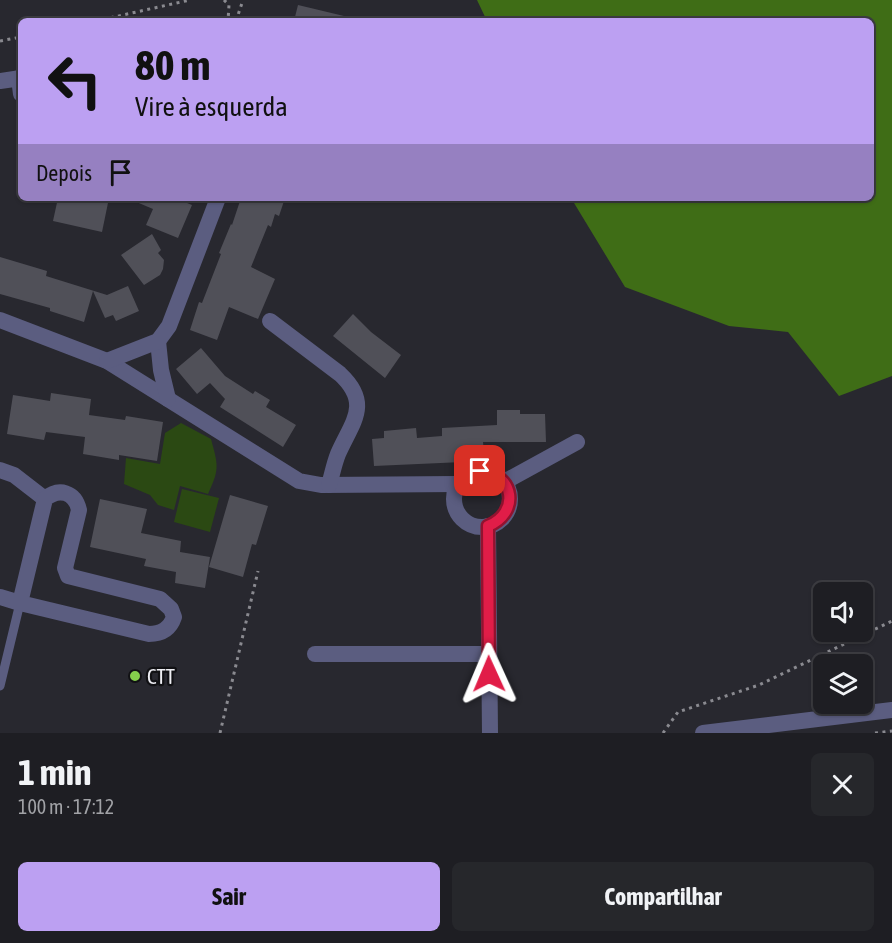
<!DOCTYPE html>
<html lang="pt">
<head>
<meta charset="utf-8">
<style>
  body { margin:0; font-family:"Asap Condensed",sans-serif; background:#26272b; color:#f1f3f6; height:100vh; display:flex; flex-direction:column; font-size:22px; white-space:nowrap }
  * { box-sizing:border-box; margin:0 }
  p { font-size:20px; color:#a1a2a6 }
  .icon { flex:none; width:33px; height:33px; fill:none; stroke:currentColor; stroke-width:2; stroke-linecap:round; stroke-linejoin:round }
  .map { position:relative; height:733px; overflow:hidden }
  .panel { display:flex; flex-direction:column; background:#1e1e23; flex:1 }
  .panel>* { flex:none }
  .banner { position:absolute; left:18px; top:18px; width:856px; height:183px; border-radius:9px; box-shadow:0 2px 4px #0004,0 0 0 2px #3c3c41; background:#bca0f2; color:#111; overflow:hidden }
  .fabs { position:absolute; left:813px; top:582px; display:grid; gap:12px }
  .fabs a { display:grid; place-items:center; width:60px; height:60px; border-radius:9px; background:#1e1e23; box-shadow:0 2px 4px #0004,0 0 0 2px #3c3c41; font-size:30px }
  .pin { position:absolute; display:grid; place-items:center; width:51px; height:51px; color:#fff; margin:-26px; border-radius:12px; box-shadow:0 3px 9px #0006 }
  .me { position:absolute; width:66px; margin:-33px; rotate:359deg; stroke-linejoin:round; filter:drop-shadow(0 0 4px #0008) }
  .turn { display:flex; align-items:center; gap:21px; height:126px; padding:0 18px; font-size:27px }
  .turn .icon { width:78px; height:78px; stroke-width:2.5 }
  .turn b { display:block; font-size:42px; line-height:51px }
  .then { display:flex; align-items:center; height:57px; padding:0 18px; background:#0003; gap:12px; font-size:22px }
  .round { display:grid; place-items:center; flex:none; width:63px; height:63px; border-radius:9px; background:#26272b }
  .summary { display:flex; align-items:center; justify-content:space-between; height:102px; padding:0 18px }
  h1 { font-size:36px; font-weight:700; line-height:45px }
  .button { display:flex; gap:12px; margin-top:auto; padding:12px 18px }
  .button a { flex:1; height:69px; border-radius:9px; background:#bca0f2; color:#111; font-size:24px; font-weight:700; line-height:69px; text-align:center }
  .button a+a { background:#26272b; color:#f1f3f6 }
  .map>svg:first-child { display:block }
</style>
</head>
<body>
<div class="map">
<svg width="892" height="733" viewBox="0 0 892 733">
  <rect width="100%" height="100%" fill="#28282f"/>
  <g fill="#2b4913">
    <path d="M181,423L211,439C218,465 220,469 208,494L180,486L174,510L158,505L150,495L124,484L126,458L160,464L165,433Z"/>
    <polygon points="182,489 219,498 210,532 174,522"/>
  </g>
  <polygon fill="#3f6d16" points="477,0 892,0 892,376 839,396 788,332 729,326 625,287 571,198 872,198 872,21 487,21"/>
  <g fill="#505058">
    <polygon points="298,5 344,16 344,21 294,21"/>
    <polygon points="58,198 109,198 102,232 53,221"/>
    <polygon points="127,198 175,198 192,205 178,238 146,225 153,209"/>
    <polygon points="241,198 285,198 279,216 275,214 271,227 268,225 251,267 275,279 258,319 229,307 217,340 190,330 199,302 202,303 221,254 219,253 231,224 232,225"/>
    <polygon points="152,234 161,250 158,253 164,260 163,269 160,275 144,285 121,255"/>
    <polygon points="0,257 47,271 46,276 107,295 128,286 139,311 116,321 113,315 105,318 93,291 84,322 50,311 50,308 0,294"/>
    <polygon points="353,314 371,332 401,355 385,378 333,336"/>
    <polygon points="201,348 225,376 253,394 255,391 270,400 266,407 296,425 283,447 220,407 225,399 210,383 197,394 176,369"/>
    <polygon points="51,393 91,399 89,415 125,420 126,416 163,422 157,461 119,455 119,460 83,454 85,437 46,432 44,440 7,434 13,395 50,401"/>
    <polygon points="497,410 520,410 520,414 545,414 546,442 483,442 485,461 374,466 372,439 384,438 384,431 416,428 417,438 442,436 442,428 497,425"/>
    <polygon points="230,495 268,506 256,545 252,544 243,577 209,567"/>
    <polygon points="100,499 147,509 141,533 181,541 180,552 210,557 205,588 175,583 176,572 144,566 146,559 90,547"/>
  </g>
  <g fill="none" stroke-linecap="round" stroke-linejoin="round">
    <g stroke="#8a8a90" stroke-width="3" stroke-dasharray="3 4.5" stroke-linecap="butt">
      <polyline points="224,0 229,5 228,21"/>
      <polyline points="96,21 190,0"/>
      <polyline points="236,21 243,0"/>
      <polyline points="0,41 21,37"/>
      <polyline points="220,733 258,571"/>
      <polyline points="663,733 678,712 759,685 892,621"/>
      <polyline points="875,733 892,731"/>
    </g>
    <polyline stroke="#5b5d80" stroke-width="9" points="0,686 20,603"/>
    <g stroke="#5b5d80" stroke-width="16">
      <polyline points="19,78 21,94"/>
      <polyline points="0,81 21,78"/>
      <polyline points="0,320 107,361 299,481 321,485 458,484"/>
      <path d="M270,321L340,374C372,404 352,422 338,454C334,464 332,475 329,485"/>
      <polyline points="158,341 161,370 168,399"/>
      <polyline points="107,361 158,341 169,326 218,198"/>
      <polyline points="0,470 14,475 45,499"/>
      <circle cx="482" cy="499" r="28"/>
      <polyline points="504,482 577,442"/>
      <polyline points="488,526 490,733"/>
      <path d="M0,597L20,603L149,634C161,634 170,629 174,617L171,609L160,599L68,576L65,568L79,510C75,492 59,487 45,499L20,603"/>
      <polyline points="315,654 489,654"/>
      <polyline points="703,733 892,710"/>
    </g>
  </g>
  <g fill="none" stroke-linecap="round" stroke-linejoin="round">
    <defs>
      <path id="route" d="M480,471C515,474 520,513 488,526L489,674"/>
    </defs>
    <use href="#route" stroke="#92132f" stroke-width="15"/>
    <use href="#route" stroke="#e11d48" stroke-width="10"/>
  </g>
  <circle fill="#85cf4c" stroke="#111114" stroke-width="2" cx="135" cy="676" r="6"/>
  <g text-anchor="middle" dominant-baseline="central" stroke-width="4.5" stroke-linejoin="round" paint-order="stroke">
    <g font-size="21" fill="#eeeef3" stroke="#111114" text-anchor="start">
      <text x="147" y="676">CTT</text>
    </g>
  </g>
</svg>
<div class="fabs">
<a><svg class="icon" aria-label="sound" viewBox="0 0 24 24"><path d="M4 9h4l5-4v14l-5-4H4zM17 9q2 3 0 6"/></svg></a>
<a><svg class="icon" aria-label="layers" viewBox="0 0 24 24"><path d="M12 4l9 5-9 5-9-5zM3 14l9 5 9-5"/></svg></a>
</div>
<div class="pin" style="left:480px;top:471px;background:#d93025"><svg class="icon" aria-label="arrive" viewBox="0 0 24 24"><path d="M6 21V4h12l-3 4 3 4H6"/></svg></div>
<svg class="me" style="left:489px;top:674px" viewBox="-20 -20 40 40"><path d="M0-17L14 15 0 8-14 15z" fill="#e11d48" stroke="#fff" stroke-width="4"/></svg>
<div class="banner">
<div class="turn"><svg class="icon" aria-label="left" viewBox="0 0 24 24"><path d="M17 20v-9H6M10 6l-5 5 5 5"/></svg><div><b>80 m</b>Vire à esquerda</div></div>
<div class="then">Depois<svg class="icon" aria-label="arrive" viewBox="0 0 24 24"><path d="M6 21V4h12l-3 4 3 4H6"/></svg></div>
</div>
</div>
<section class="panel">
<div class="summary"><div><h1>1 min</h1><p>100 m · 17:12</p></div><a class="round"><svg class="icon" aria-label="close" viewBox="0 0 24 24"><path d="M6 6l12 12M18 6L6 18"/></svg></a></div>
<div class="button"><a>Sair</a><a>Compartilhar</a></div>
</section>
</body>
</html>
